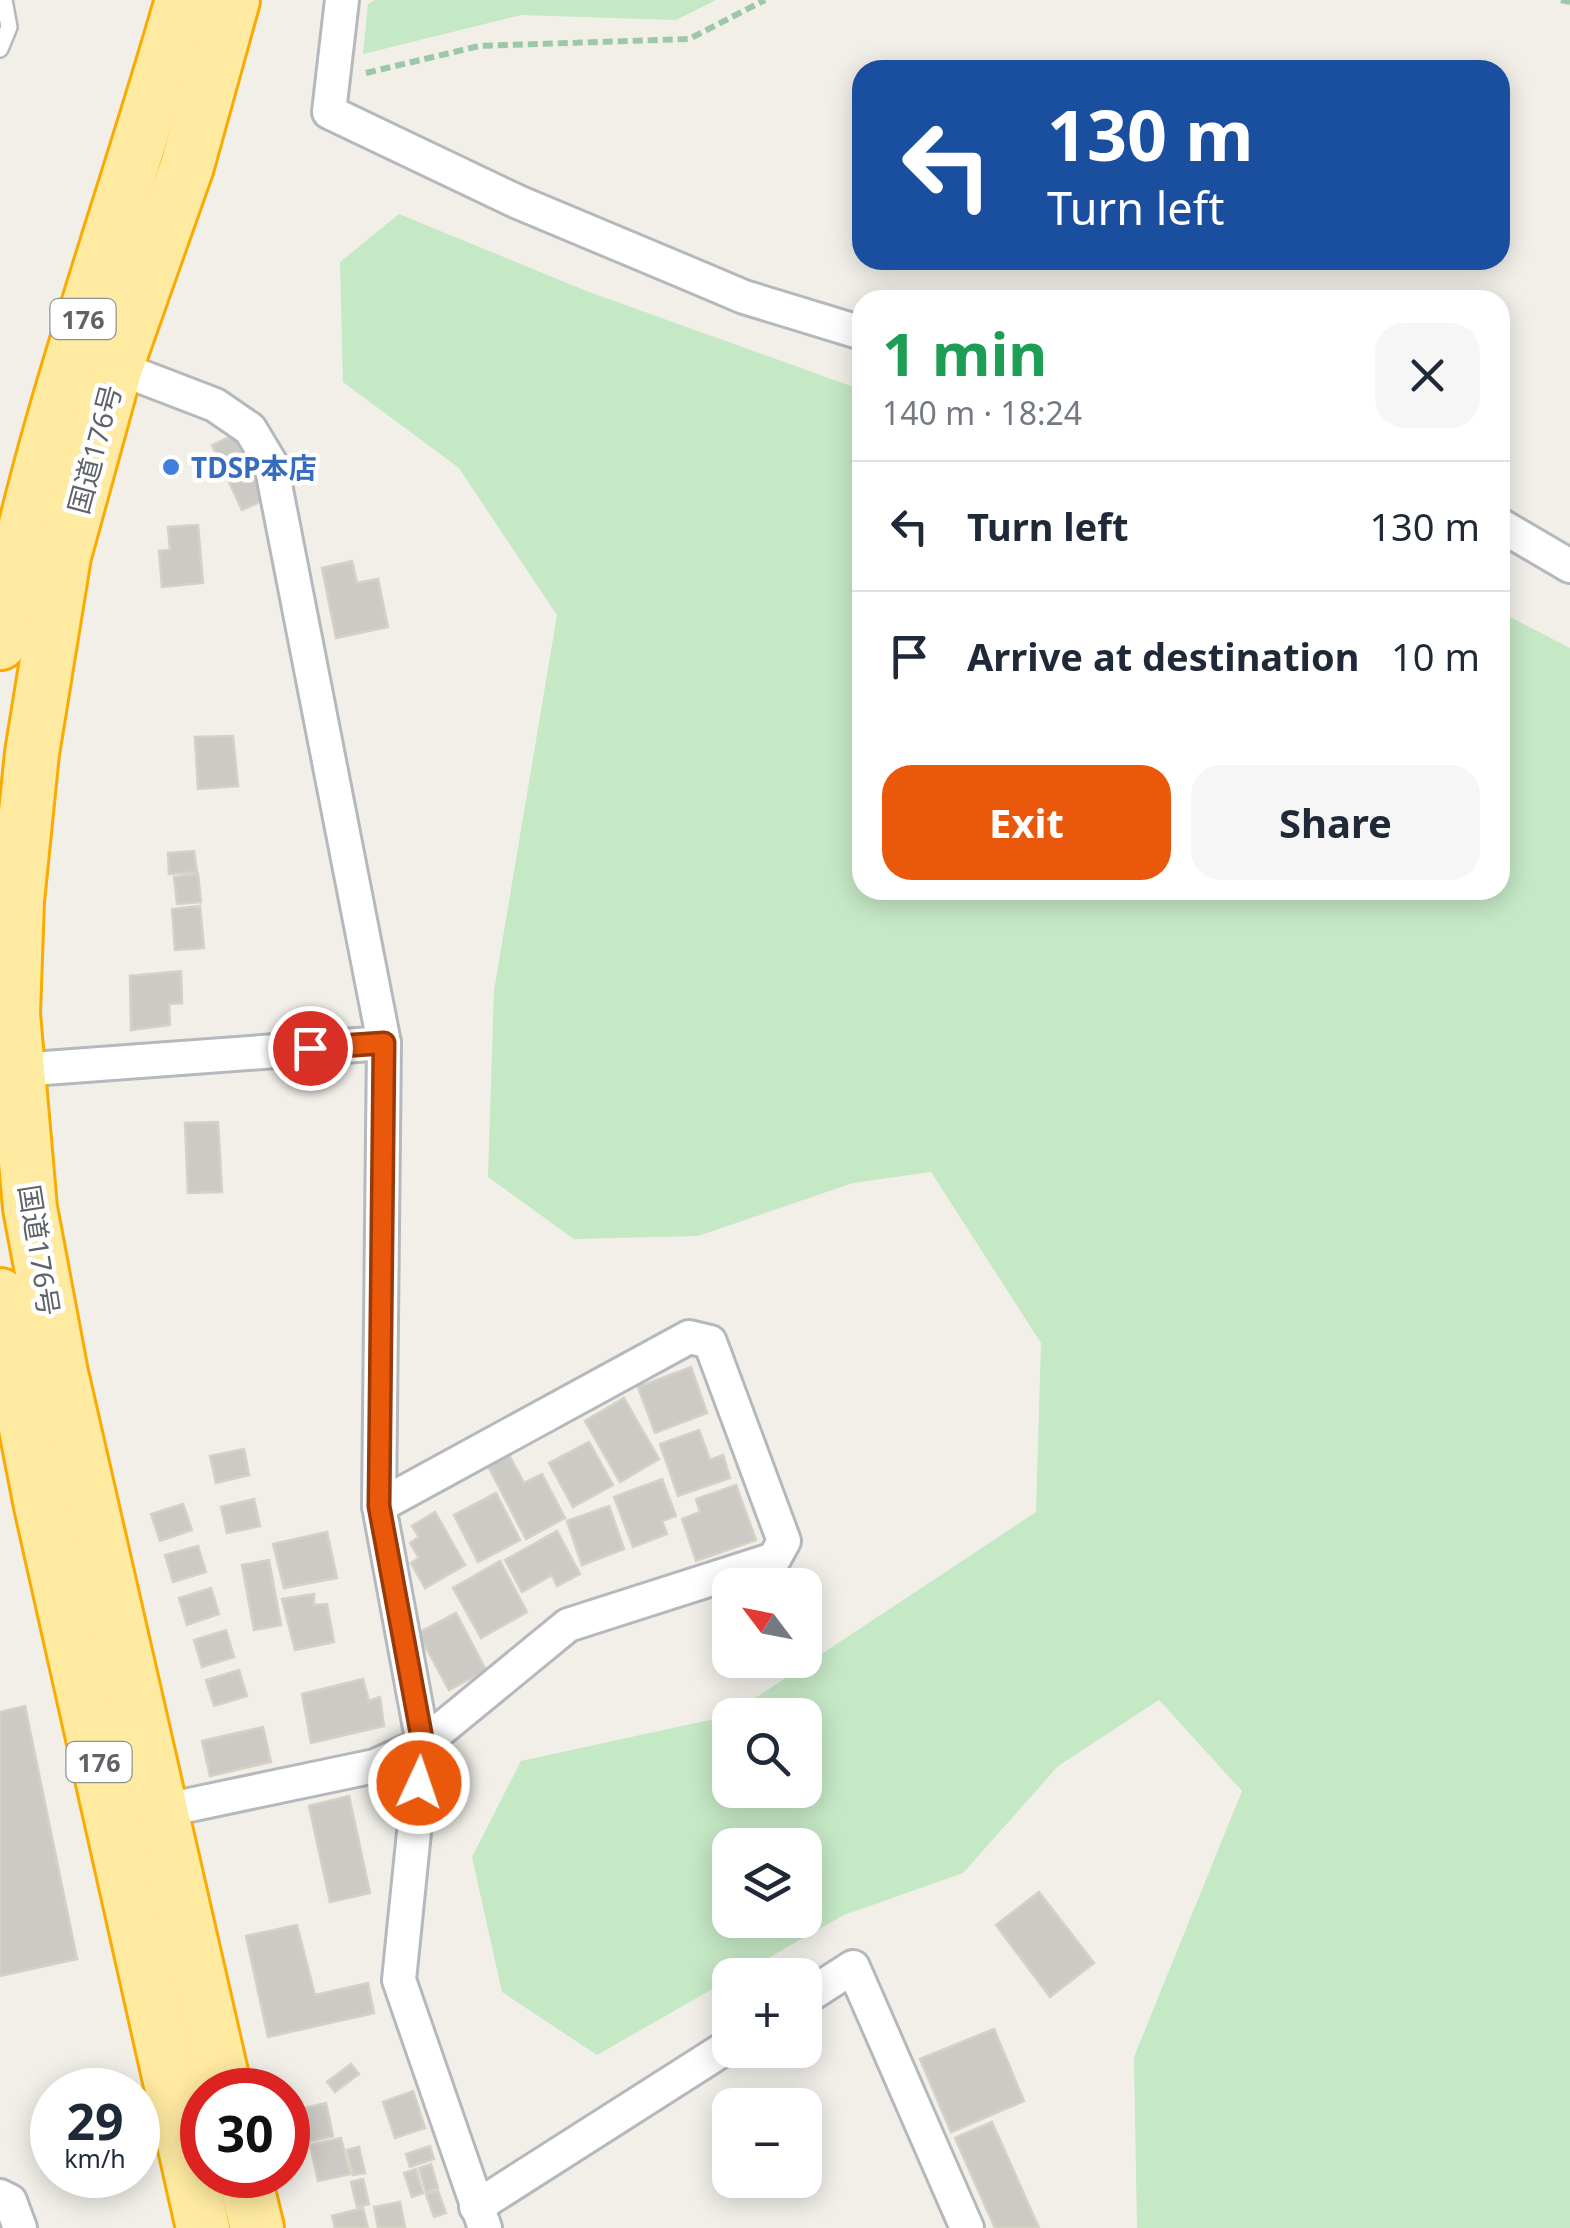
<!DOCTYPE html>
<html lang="en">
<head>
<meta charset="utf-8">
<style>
  body { margin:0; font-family:"Noto Sans","Noto Sans JP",sans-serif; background:#f6f6f7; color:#1f2937; height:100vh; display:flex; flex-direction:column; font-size:38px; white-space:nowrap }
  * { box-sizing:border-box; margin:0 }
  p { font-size:32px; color:#747a83 }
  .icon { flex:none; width:55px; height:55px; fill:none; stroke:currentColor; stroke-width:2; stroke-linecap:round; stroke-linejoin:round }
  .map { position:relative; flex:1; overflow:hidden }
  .side { position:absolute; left:852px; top:290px; width:658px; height:610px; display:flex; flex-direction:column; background:#fff; border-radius:30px; box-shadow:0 5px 25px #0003 }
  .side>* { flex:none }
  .hud { position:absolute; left:852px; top:60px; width:658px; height:210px; border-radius:30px; box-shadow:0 5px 25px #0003; background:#1a4fa0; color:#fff; overflow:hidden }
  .needle { width:65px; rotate:302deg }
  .fabs { position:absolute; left:712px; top:1568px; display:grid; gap:20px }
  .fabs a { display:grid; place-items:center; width:110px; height:110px; border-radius:20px; background:#fff; box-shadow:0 5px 25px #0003; font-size:50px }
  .speed { position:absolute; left:30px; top:2068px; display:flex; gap:20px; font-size:50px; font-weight:700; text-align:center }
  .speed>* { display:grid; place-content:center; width:130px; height:130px; border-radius:50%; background:#fff; box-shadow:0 5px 25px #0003; line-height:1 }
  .speed small { font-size:25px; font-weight:400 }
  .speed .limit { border:15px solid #d22; background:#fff; color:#111 }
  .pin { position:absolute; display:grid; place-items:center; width:85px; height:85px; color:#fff; margin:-42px; border:5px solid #fff; border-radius:50%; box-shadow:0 2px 10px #0007 }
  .me { position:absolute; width:110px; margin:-55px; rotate:3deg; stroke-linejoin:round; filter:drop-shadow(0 0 8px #0008) }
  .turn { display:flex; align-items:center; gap:35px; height:210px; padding:0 30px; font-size:45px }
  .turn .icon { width:130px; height:130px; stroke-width:2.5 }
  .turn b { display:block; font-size:70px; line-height:85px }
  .round { display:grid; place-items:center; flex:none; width:105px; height:105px; border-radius:30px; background:#f6f6f7 }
  .headline { display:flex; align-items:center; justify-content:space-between; height:170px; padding:0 30px }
  h1 { font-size:60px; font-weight:700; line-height:75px; color:#1e9e55 }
  .button { display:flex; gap:20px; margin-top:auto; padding:20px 30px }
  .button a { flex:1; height:115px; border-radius:30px; background:#ea580c; color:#fff; font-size:40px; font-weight:700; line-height:115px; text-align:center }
  .button a+a { background:#f6f6f7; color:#1f2937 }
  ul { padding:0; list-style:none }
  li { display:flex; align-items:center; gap:30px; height:130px; padding:0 30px; border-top:2px solid #e0e1e3 }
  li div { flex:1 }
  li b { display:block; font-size:38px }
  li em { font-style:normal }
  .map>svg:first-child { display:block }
</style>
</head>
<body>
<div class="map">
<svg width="1570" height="2228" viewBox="0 0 1570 2228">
  <rect width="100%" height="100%" fill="#f1efe8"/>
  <g fill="#c5e8c5" fill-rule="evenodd">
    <polygon points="375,0 716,0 676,20 521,15 363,54 368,4"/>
    <path d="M399,214L589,292L862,390V890H1500V612L1570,648V2228H1137L1134,2057L1242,1791L1159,1700L1058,1766L963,1873L844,1915L738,1975H730V1979L597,2055L502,1992L472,1857L521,1761L728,1716L1036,1512L1041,1343L931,1172L853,1183L698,1236L574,1239L488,1177L494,991L557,615L459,468L343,382L340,262ZM730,1715H805V1790H730ZM730,1845H805V1920H730Z"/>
  </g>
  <g fill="#cccac5" stroke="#d6d1c6" stroke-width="2.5">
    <polygon points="234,435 264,500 242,510 212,445"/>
    <polygon points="198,525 203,583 162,587 159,551 170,550 168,527"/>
    <polygon points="352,561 357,583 378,579 388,627 336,638 322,568"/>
    <polygon points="233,736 238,786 198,789 195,737"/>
    <polygon points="194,851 197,872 169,874 168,853"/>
    <polygon points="198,874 201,902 177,904 174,877"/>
    <polygon points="200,906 204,948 175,950 172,909"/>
    <polygon points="181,971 182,1003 169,1004 170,1025 131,1030 130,976"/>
    <polygon points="218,1122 222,1192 188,1193 185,1123"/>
    <polygon points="691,1367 707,1413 655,1433 638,1387"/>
    <polygon points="624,1398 659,1459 620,1482 585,1421"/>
    <polygon points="699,1430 710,1460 723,1455 730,1478 678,1496 660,1444"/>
    <polygon points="589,1442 613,1485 573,1507 549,1463"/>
    <polygon points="244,1449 249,1475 216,1483 210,1456"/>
    <polygon points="509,1455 524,1483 542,1474 565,1518 526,1539 488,1466"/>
    <polygon points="662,1479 676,1516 662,1521 667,1534 633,1547 614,1497"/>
    <polygon points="736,1485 756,1540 696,1561 682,1519 700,1512 696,1499"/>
    <polygon points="496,1493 520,1540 478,1562 454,1515"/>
    <polygon points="254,1499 260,1526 227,1533 221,1507"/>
    <polygon points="183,1504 192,1530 160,1541 151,1514"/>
    <polygon points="609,1506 624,1549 582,1565 567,1521"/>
    <polygon points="435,1512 465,1565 425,1588 411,1563 419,1558 410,1543 419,1537 412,1526"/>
    <polygon points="557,1531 580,1574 557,1586 552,1575 522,1592 505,1560"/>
    <polygon points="327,1532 337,1578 284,1588 273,1544"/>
    <polygon points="198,1546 206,1572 173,1582 165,1555"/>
    <polygon points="269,1560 281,1625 254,1630 242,1565"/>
    <polygon points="500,1561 527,1612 481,1638 453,1588"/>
    <polygon points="211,1588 219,1614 187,1625 179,1598"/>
    <polygon points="314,1594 314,1605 327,1604 334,1642 295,1650 282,1599"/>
    <polygon points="456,1613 486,1670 449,1690 418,1633"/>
    <polygon points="226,1630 234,1657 202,1667 194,1640"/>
    <polygon points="239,1670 247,1696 214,1706 206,1680"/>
    <polygon points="363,1679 369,1701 380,1697 384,1726 311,1743 302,1694"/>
    <polygon points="25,1706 77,1959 0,1976 0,1712"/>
    <polygon points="263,1727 271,1762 210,1776 202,1741"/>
    <polygon points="349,1796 370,1893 330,1902 309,1806"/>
    <polygon points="1039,1892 1094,1963 1050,1997 996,1925"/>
    <polygon points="297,1925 315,1995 368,1983 374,2013 268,2037 246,1936"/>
    <polygon points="994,2029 1024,2101 951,2132 920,2059"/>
    <polygon points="351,2064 359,2074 335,2092 327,2082"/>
    <polygon points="413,2091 425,2128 395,2138 383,2102"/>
    <polygon points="326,2103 333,2136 308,2142 301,2109"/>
    <polygon points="992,2122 1039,2228 995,2228 955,2138"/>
    <polygon points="341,2138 350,2174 318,2181 310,2145"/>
    <polygon points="430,2146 434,2159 410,2167 406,2154"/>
    <polygon points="359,2147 365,2173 353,2175 347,2150"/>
    <polygon points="431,2164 438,2188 426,2192 419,2168"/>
    <polygon points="416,2169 423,2193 412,2197 404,2173"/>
    <polygon points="363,2179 369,2204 357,2207 351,2182"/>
    <polygon points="438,2191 446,2213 434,2217 426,2194"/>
    <polygon points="400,2202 405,2228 378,2228 374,2207"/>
    <polygon points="363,2208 368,2228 335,2228 332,2216"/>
  </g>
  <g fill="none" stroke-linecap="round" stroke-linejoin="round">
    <defs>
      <polyline id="service" points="0,49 9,27 4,0"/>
      <g id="minor">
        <polyline points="342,0 329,112 518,202 685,272 744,297 862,333"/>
        <polyline points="116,367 215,405 250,429 271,464 384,1043 379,1506 423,1744 399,1980 485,2228"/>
        <polyline points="1500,525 1570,566"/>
        <polyline points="18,1070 384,1043"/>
        <polyline points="161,1811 375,1766 423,1744 568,1625 774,1559 784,1541 710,1342 689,1337 379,1506"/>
        <polyline points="805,1998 853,1967 967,2228"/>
        <polyline points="0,2196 10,2201 20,2228"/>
        <polyline points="476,2207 730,2045"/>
      </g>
      <g id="trunk">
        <path d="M0,643C41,424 121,215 182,0"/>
        <polyline points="0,1295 41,1506 203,2228"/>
        <polyline points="225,2090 61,1373 30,1208 13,1014 17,901 32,753 64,556 116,367 187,166 233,0"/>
        <polyline points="244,2175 257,2228"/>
      </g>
    </defs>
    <use href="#service" stroke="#b5b8bc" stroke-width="20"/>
    <use href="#minor" stroke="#b5b8bc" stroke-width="38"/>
    <use href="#trunk" stroke="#f9ab00" stroke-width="58"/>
    <g stroke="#9cc7a9" stroke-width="6" stroke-dasharray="10 5" stroke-linecap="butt">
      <polyline points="1561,0 1570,2"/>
      <polyline points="366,73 479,46 689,39 765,0"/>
    </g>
    <use href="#service" stroke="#fff" stroke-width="15"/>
    <use href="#minor" stroke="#fff" stroke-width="32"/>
    <use href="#trunk" stroke="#feeaa1" stroke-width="52"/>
  </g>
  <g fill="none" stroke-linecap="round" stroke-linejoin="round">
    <defs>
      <polyline id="route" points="310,1048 384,1043 379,1506 423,1744 419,1783"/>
    </defs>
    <use href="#route" stroke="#983908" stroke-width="25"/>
    <use href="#route" stroke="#ea580c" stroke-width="18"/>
  </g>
  <circle fill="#3f7fe0" stroke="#fff" stroke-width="4" cx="171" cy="467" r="10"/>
  <g text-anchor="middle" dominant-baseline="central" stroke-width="9" stroke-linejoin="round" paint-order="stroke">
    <g fill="#fff" stroke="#8f9295" stroke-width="2.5">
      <rect x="50.5" y="299" width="65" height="40" rx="8"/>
      <rect x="66.5" y="1742" width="65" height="40" rx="8"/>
    </g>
    <g font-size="25" font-weight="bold" fill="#5f6368">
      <text x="83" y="319">176</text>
      <text x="99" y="1762">176</text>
    </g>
    <g font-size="28" fill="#5f6368" stroke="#fff">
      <text transform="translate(94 449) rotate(-75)">国道176号</text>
      <text transform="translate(40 1250) rotate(81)">国道176号</text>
    </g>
    <g font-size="28" font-weight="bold" fill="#366cbe" stroke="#fff" text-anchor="start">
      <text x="191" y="467">TDSP本店</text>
    </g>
  </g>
</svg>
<div class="fabs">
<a><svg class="needle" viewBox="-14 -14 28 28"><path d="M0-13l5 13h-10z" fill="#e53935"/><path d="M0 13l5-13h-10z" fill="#747a83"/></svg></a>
<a><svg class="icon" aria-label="search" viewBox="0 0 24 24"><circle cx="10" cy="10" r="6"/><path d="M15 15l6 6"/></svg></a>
<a><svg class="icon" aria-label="layers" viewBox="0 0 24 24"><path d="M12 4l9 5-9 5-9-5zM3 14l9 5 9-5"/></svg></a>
<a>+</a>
<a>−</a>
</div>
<div class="speed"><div>29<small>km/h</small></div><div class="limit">30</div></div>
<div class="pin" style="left:310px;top:1048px;background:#d93025"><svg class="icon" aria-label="arrive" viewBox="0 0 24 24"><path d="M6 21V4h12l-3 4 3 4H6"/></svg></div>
<svg class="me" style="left:419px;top:1783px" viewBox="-20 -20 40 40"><circle r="17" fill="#ea580c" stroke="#fff" stroke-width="3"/><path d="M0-11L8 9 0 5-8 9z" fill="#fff"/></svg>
<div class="hud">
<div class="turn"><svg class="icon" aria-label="left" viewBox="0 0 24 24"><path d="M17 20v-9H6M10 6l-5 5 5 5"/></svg><div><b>130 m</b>Turn left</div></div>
</div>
<section class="side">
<div class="headline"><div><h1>1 min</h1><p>140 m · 18:24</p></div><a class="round"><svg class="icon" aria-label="close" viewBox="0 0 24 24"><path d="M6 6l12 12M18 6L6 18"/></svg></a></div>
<ul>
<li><svg class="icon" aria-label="left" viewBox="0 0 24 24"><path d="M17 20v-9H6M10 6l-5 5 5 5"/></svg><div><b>Turn left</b></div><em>130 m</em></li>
<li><svg class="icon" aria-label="arrive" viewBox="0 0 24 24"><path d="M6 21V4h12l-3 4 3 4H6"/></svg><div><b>Arrive at destination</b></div><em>10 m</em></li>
</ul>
<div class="button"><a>Exit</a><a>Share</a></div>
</section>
</div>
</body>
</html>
